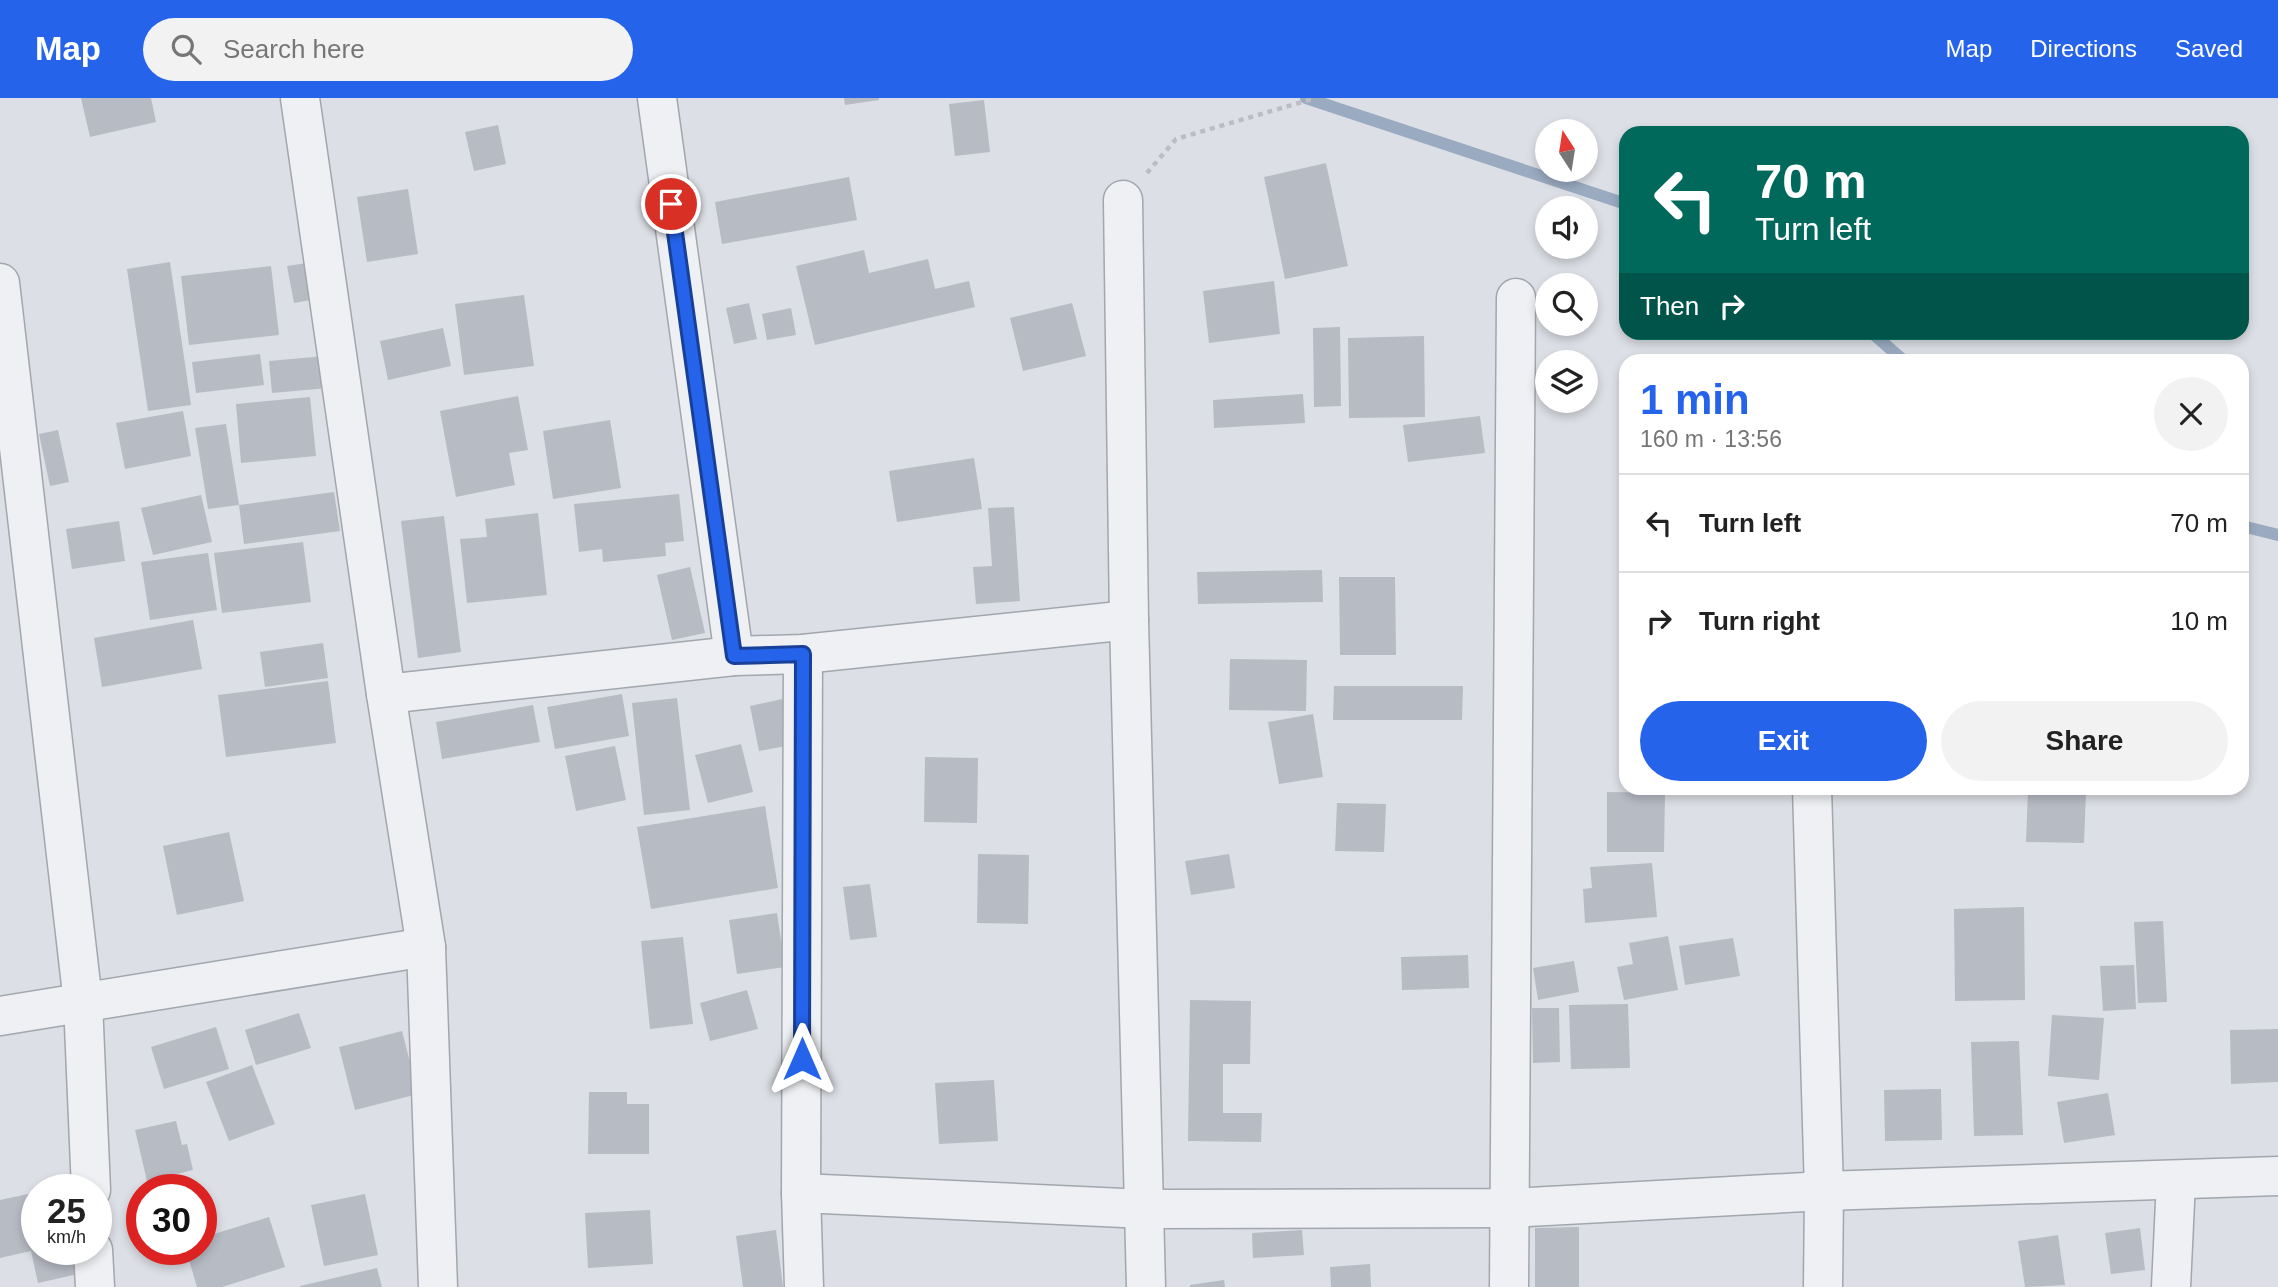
<!DOCTYPE html>
<html lang="en">
<head>
<meta charset="utf-8">
<style>
  body { margin:0; font-family:Arial,sans-serif; background:#f2f2f2; color:#222; height:100vh; display:flex; flex-direction:column; font-size:26px; white-space:nowrap }
  * { box-sizing:border-box; margin:0 }
  p { font-size:23px; color:#767676 }
  .icon { flex:none; width:38px; height:38px; fill:none; stroke:currentColor; stroke-width:2; stroke-linecap:round; stroke-linejoin:round }
  .map { position:relative; flex:1; overflow:hidden }
  .sheet { position:absolute; left:1619px; top:256px; width:630px; height:441px; display:flex; flex-direction:column; background:#fff; border-radius:21px; box-shadow:0 4px 10px #0003 }
  .sheet>* { flex:none }
  .hud { position:absolute; left:1619px; top:28px; width:630px; height:214px; border-radius:21px; box-shadow:0 4px 10px #0003; background:#00695c; color:#fff; overflow:hidden }
  .needle { width:46px; rotate:348deg }
  .buttons { position:absolute; left:1535px; top:21px; display:grid; gap:14px }
  .buttons a { display:grid; place-items:center; width:63px; height:63px; border-radius:50%; background:#fff; box-shadow:0 4px 10px #0003; font-size:35px }
  .speed { position:absolute; left:21px; top:1076px; display:flex; gap:14px; font-size:35px; font-weight:700; text-align:center }
  .speed>* { display:grid; place-content:center; width:91px; height:91px; border-radius:50%; background:#fff; box-shadow:0 4px 10px #0003; line-height:1 }
  .speed small { font-size:18px; font-weight:400 }
  .speed .limit { border:10px solid #d22; background:#fff; color:#111 }
  .pin { position:absolute; display:grid; place-items:center; width:60px; height:60px; color:#fff; margin:-30px; border:4px solid #fff; border-radius:50%; box-shadow:0 2px 7px #0007 }
  .me { position:absolute; width:77px; margin:-38px; rotate:0deg; stroke-linejoin:round; filter:drop-shadow(0 0 5px #0008) }
  .turn { display:flex; align-items:center; gap:24px; height:147px; padding:0 21px; font-size:32px }
  .turn .icon { width:91px; height:91px; stroke-width:2.5 }
  .turn b { display:block; font-size:49px; line-height:60px }
  .then { display:flex; align-items:center; height:66px; padding:0 21px; background:#0003; gap:14px; font-size:26px }
  .round { display:grid; place-items:center; flex:none; width:74px; height:74px; border-radius:37px; background:#f2f2f2 }
  .summary { display:flex; align-items:center; justify-content:space-between; height:119px; padding:0 21px }
  h1 { font-size:42px; font-weight:800; line-height:52px; color:#2563eb }
  .action { display:flex; gap:14px; margin-top:auto; padding:14px 21px }
  .action a { flex:1; height:80px; border-radius:42px; background:#2563eb; color:#fff; font-size:28px; font-weight:800; line-height:80px; text-align:center }
  .action a+a { background:#f2f2f2; color:#222 }
  ul { padding:0; list-style:none }
  li { display:flex; align-items:center; gap:21px; height:98px; padding:0 21px; border-top:2px solid #e0e0e0 }
  li div { flex:1 }
  li b { display:block; font-size:26px }
  li em { font-style:normal }
  header { display:flex; align-items:center; gap:42px; box-sizing:border-box; height:98px; padding:0 35px; background:#2563eb; color:#fff }
  header strong { font-size:33px }
  nav { display:flex; gap:38px; margin-inline-start:auto; font-size:24px }
  .search { width:490px; height:63px; background:#f2f2f2; display:flex; align-items:center; gap:18px; box-sizing:border-box; padding:0 24px; border-radius:38px; color:#767676; font-size:26px }
  .map>svg:first-child { display:block }
</style>
</head>
<body>
<header>
<strong>Map</strong>
<div class="search"><svg class="icon" aria-label="search" viewBox="0 0 24 24"><circle cx="10" cy="10" r="6"/><path d="M15 15l6 6"/></svg>Search here</div>
<nav><a>Map</a><a>Directions</a><a>Saved</a></nav>
</header>
<div class="map">
<svg width="2278" height="1189" viewBox="0 0 2278 1189">
  <rect width="100%" height="100%" fill="#dcdfe5"/>
  <g fill="none" stroke-linecap="round" stroke-linejoin="round">
    <g stroke="#9aabc1" stroke-width="12">
      <polyline points="1306,0 1626,106"/>
      <polyline points="1871,234 1903,262"/>
      <polyline points="2242,426 2246,429 2278,437"/>
    </g>
  </g>
  <g fill="#b7bbc4">
    <polygon points="81,0 151,0 156,24 90,39"/>
    <polygon points="844,0 879,0 879,2 845,7"/>
    <polygon points="984,2 990,54 955,58 949,6"/>
    <polygon points="498,27 506,66 474,73 465,34"/>
    <polygon points="1326,65 1348,168 1285,181 1264,79"/>
    <polygon points="849,79 857,122 722,146 715,104"/>
    <polygon points="408,91 418,156 367,164 357,99"/>
    <polygon points="864,152 869,175 928,161 935,191 969,183 975,209 815,247 796,168"/>
    <polygon points="170,164 191,307 148,313 127,171"/>
    <polygon points="314,164 321,200 294,205 287,168"/>
    <polygon points="271,168 279,237 189,247 181,178"/>
    <polygon points="1274,183 1280,236 1209,245 1203,193"/>
    <polygon points="524,197 534,268 464,277 455,206"/>
    <polygon points="749,205 757,241 734,246 726,210"/>
    <polygon points="1072,205 1086,258 1023,273 1010,220"/>
    <polygon points="791,210 796,237 767,242 762,216"/>
    <polygon points="1340,229 1341,308 1314,309 1313,230"/>
    <polygon points="443,230 451,268 388,282 380,243"/>
    <polygon points="1424,238 1425,319 1349,320 1348,240"/>
    <polygon points="260,256 264,287 196,295 192,264"/>
    <polygon points="325,258 328,290 272,295 269,263"/>
    <polygon points="1303,296 1305,325 1214,330 1213,302"/>
    <polygon points="518,298 528,352 509,355 515,387 456,399 440,313"/>
    <polygon points="310,299 316,358 241,365 236,306"/>
    <polygon points="183,313 191,358 125,371 116,325"/>
    <polygon points="1480,318 1485,355 1408,364 1403,327"/>
    <polygon points="610,322 621,390 553,401 543,333"/>
    <polygon points="226,326 239,407 208,411 195,330"/>
    <polygon points="58,332 69,384 50,388 39,336"/>
    <polygon points="974,360 982,411 897,424 889,373"/>
    <polygon points="334,394 340,433 244,446 239,407"/>
    <polygon points="679,396 684,443 665,445 666,458 603,464 602,451 579,454 574,406"/>
    <polygon points="201,397 212,444 153,457 141,410"/>
    <polygon points="1014,409 1020,503 976,506 973,469 992,468 988,410"/>
    <polygon points="538,415 547,497 467,505 460,441 487,439 485,421"/>
    <polygon points="444,418 461,554 418,560 401,423"/>
    <polygon points="119,423 125,463 72,471 66,431"/>
    <polygon points="303,444 311,504 222,515 214,455"/>
    <polygon points="208,455 217,512 150,522 141,464"/>
    <polygon points="690,469 705,535 672,542 657,477"/>
    <polygon points="1322,472 1323,504 1198,506 1197,474"/>
    <polygon points="1339,479 1395,479 1396,557 1340,557"/>
    <polygon points="193,522 202,571 102,589 94,540"/>
    <polygon points="323,545 328,580 265,589 260,554"/>
    <polygon points="1230,561 1307,562 1306,613 1229,612"/>
    <polygon points="328,583 336,645 226,659 218,597"/>
    <polygon points="1334,588 1463,588 1462,622 1333,622"/>
    <polygon points="622,596 629,638 555,651 547,609"/>
    <polygon points="677,600 690,712 644,717 632,605"/>
    <polygon points="782,601 791,647 759,653 750,608"/>
    <polygon points="533,607 540,644 442,661 436,624"/>
    <polygon points="1313,616 1323,679 1279,686 1268,624"/>
    <polygon points="741,646 753,694 708,705 695,657"/>
    <polygon points="615,648 626,702 576,713 565,658"/>
    <polygon points="925,659 978,660 977,725 924,724"/>
    <polygon points="2028,693 2086,694 2084,745 2026,744"/>
    <polygon points="1607,694 1665,695 1664,754 1607,754"/>
    <polygon points="1337,705 1386,706 1384,754 1335,753"/>
    <polygon points="765,708 778,790 651,811 637,729"/>
    <polygon points="229,734 244,803 177,817 163,748"/>
    <polygon points="978,756 1029,757 1028,826 977,825"/>
    <polygon points="1229,756 1235,790 1191,797 1185,763"/>
    <polygon points="1652,765 1657,819 1585,825 1583,791 1592,790 1590,769"/>
    <polygon points="870,786 877,839 850,842 843,789"/>
    <polygon points="2024,809 2025,902 1955,903 1954,811"/>
    <polygon points="777,815 785,869 737,876 729,822"/>
    <polygon points="2163,823 2167,904 2138,905 2134,824"/>
    <polygon points="1668,838 1678,892 1624,902 1617,869 1633,866 1629,845"/>
    <polygon points="683,839 693,926 650,931 641,843"/>
    <polygon points="1733,840 1740,878 1685,887 1679,848"/>
    <polygon points="1468,857 1469,890 1402,892 1401,859"/>
    <polygon points="1574,863 1579,894 1538,902 1533,870"/>
    <polygon points="2134,867 2136,911 2103,913 2100,868"/>
    <polygon points="747,892 758,931 710,943 700,905"/>
    <polygon points="1190,902 1251,903 1250,966 1223,966 1223,1015 1262,1015 1261,1044 1188,1043"/>
    <polygon points="1628,906 1630,970 1571,971 1569,907"/>
    <polygon points="1532,910 1559,910 1560,964 1533,965"/>
    <polygon points="299,915 311,950 256,967 245,932"/>
    <polygon points="2052,917 2104,920 2099,982 2048,978"/>
    <polygon points="216,929 229,971 164,991 151,949"/>
    <polygon points="2278,931 2278,984 2231,986 2230,932"/>
    <polygon points="402,933 418,996 355,1012 339,949"/>
    <polygon points="2019,943 2023,1037 1974,1038 1971,944"/>
    <polygon points="252,967 275,1026 229,1043 206,984"/>
    <polygon points="994,982 998,1043 939,1046 935,985"/>
    <polygon points="1941,991 1942,1042 1885,1043 1884,992"/>
    <polygon points="589,994 627,994 627,1006 649,1006 649,1056 588,1056"/>
    <polygon points="2108,995 2115,1037 2064,1045 2057,1004"/>
    <polygon points="176,1023 182,1047 187,1046 193,1072 147,1083 135,1032"/>
    <polygon points="193,1084 194,1092 144,1092 144,1089"/>
    <polygon points="37,1094 37,1152 82,1152 87,1174 38,1185 31,1153 0,1160 0,1102"/>
    <polygon points="365,1096 378,1157 324,1168 311,1107"/>
    <polygon points="650,1112 653,1166 588,1170 585,1115"/>
    <polygon points="269,1119 285,1169 222,1189 197,1189 186,1152 201,1152 201,1140"/>
    <polygon points="1579,1129 1579,1189 1535,1189 1535,1130"/>
    <polygon points="2140,1130 2145,1172 2111,1176 2105,1135"/>
    <polygon points="776,1132 783,1189 743,1189 736,1138"/>
    <polygon points="1302,1132 1304,1157 1253,1160 1252,1135"/>
    <polygon points="2058,1137 2065,1187 2025,1189 2018,1143"/>
    <polygon points="1370,1166 1371,1189 1331,1189 1330,1169"/>
    <polygon points="377,1170 382,1189 300,1189 300,1188"/>
    <polygon points="1224,1182 1225,1189 1190,1189 1190,1187"/>
  </g>
  <g fill="none" stroke-linecap="round" stroke-linejoin="round">
    <defs>
      <g id="minor">
        <polyline points="300,0 386,596 426,849 438,1189"/>
        <polyline points="657,0 734,558"/>
        <polyline points="1123,102 1129,522 1146,1189"/>
        <polyline points="0,185 83,904 91,1092"/>
        <polyline points="803,556 801,1095 804,1189"/>
        <polyline points="386,596 734,558 803,556 1129,522"/>
        <polyline points="1812,690 1824,1093 1823,1189"/>
        <polyline points="0,918 426,849"/>
        <polyline points="801,1095 1145,1111 1509,1110 1824,1093 2278,1078"/>
        <polyline points="93,1152 95,1189"/>
        <polyline points="1509,1189 1516,200"/>
        <polyline points="2171,1189 2176,1083"/>
      </g>
    </defs>
    <use href="#minor" stroke="#a2a6ae" stroke-width="41"/>
    <polyline stroke="#bbbdc3" stroke-width="4.5" stroke-dasharray="5 5" stroke-linecap="butt" points="1147,75 1176,41 1309,2 1309,0"/>
    <use href="#minor" stroke="#eef0f3" stroke-width="38"/>
  </g>
  <g fill="none" stroke-linecap="round" stroke-linejoin="round">
    <defs>
      <polyline id="route" points="671,106 734,558 803,556 802,961"/>
    </defs>
    <use href="#route" stroke="#184099" stroke-width="18"/>
    <use href="#route" stroke="#2563eb" stroke-width="12"/>
  </g>
</svg>
<div class="buttons">
<a><svg class="needle" viewBox="-14 -14 28 28"><path d="M0-13l5 13h-10z" fill="#e53935"/><path d="M0 13l5-13h-10z" fill="#767676"/></svg></a>
<a><svg class="icon" aria-label="sound" viewBox="0 0 24 24"><path d="M4 9h4l5-4v14l-5-4H4zM17 9q2 3 0 6"/></svg></a>
<a><svg class="icon" aria-label="search" viewBox="0 0 24 24"><circle cx="10" cy="10" r="6"/><path d="M15 15l6 6"/></svg></a>
<a><svg class="icon" aria-label="layers" viewBox="0 0 24 24"><path d="M12 4l9 5-9 5-9-5zM3 14l9 5 9-5"/></svg></a>
</div>
<div class="speed"><div>25<small>km/h</small></div><div class="limit">30</div></div>
<div class="pin" style="left:671px;top:106px;background:#d93025"><svg class="icon" aria-label="arrive" viewBox="0 0 24 24"><path d="M6 21V4h12l-3 4 3 4H6"/></svg></div>
<svg class="me" style="left:802px;top:961px" viewBox="-20 -20 40 40"><path d="M0-17L14 15 0 8-14 15z" fill="#2563eb" stroke="#fff" stroke-width="4"/></svg>
<div class="hud">
<div class="turn"><svg class="icon" aria-label="left" viewBox="0 0 24 24"><path d="M17 20v-9H6M10 6l-5 5 5 5"/></svg><div><b>70 m</b>Turn left</div></div>
<div class="then">Then<svg class="icon" aria-label="right" viewBox="0 0 24 24"><path d="M7 20v-9h11M14 6l5 5-5 5"/></svg></div>
</div>
<section class="sheet">
<div class="summary"><div><h1>1 min</h1><p>160 m · 13:56</p></div><a class="round"><svg class="icon" aria-label="close" viewBox="0 0 24 24"><path d="M6 6l12 12M18 6L6 18"/></svg></a></div>
<ul>
<li><svg class="icon" aria-label="left" viewBox="0 0 24 24"><path d="M17 20v-9H6M10 6l-5 5 5 5"/></svg><div><b>Turn left</b></div><em>70 m</em></li>
<li><svg class="icon" aria-label="right" viewBox="0 0 24 24"><path d="M7 20v-9h11M14 6l5 5-5 5"/></svg><div><b>Turn right</b></div><em>10 m</em></li>
</ul>
<div class="action"><a>Exit</a><a>Share</a></div>
</section>
</div>
</body>
</html>
